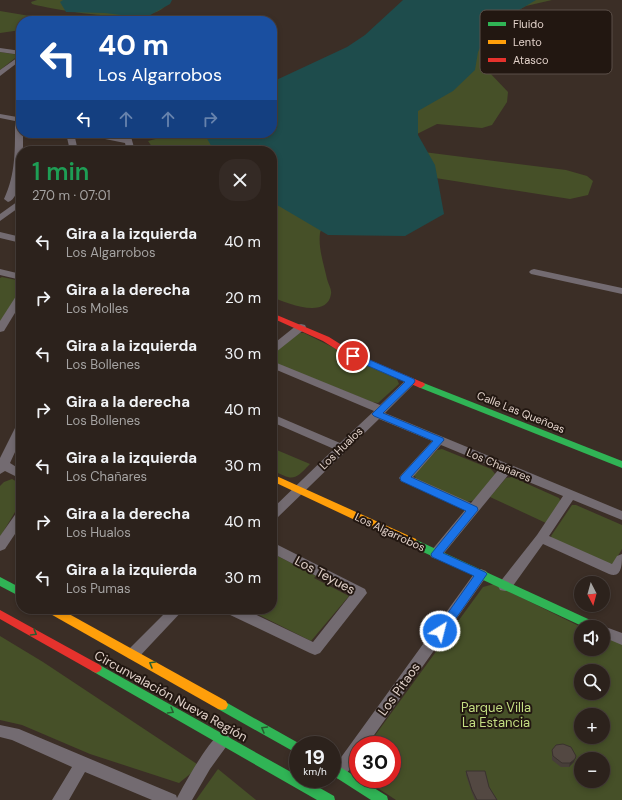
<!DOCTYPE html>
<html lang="es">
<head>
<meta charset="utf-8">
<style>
  body { margin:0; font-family:"DM Sans",sans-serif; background:#342a25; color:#f1f3f6; height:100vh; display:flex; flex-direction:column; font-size:15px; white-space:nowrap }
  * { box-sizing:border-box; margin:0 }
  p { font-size:13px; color:#a6a4a3 }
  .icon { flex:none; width:22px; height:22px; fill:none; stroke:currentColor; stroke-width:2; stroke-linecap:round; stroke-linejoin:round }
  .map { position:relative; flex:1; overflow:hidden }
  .panel { position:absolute; left:16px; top:146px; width:261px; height:468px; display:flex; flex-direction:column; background:#2c221c; border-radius:16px; box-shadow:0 2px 6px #0003,0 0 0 1px #483f3b }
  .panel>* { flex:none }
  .top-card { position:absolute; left:16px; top:16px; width:261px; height:122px; border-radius:16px; box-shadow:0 2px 6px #0003,0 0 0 1px #483f3b; background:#1a4fa0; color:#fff; overflow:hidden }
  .needle { width:26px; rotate:174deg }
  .fabs { position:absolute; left:574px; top:576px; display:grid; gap:8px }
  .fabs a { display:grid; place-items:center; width:36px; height:36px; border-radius:50%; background:#2c221c; box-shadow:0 2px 6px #0003,0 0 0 1px #483f3b; font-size:20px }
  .speed { position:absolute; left:289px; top:736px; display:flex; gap:8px; font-size:20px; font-weight:700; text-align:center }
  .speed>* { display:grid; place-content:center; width:52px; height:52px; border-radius:50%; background:#2c221c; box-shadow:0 2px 6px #0003,0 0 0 1px #483f3b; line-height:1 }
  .speed small { font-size:10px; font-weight:400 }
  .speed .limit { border:6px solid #d22; background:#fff; color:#111 }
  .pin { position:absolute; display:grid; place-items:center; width:34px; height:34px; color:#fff; margin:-17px; border:2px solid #fff; border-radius:50%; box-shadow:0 1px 4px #0007 }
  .me { position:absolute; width:44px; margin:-22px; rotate:36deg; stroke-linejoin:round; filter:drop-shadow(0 0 3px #0008) }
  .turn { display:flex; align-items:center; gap:14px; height:84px; padding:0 16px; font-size:18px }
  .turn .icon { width:52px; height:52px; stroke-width:2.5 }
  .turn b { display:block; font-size:28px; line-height:34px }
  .lanes { display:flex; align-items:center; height:38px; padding:0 16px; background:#0003; justify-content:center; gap:20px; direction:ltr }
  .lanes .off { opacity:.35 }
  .round { display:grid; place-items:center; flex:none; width:42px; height:42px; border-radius:16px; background:#342a25 }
  .head { display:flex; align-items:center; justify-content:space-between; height:68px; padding:0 16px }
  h1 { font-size:24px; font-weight:600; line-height:30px; color:#1e9e55 }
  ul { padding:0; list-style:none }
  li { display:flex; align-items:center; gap:12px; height:56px; padding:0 16px }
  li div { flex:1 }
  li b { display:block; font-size:15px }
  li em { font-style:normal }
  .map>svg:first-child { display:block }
</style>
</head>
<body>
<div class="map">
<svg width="622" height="800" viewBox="0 0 622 800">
  <rect width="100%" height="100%" fill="#3b2e26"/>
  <g fill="#465028" fill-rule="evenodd">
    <path d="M37,0H167C165,31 51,9 32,4L31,2Z"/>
    <path d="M413,0H552L526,6L507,16L495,38L485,63L489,72L508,92L507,102L492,125L482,128L437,124L411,137L400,149L566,170L587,176L593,181L588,195L570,199L410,174L327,220C325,224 321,229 320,233C318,248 324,265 327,279C328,284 332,289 331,294C327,320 286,303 272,297V151H155L148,141L178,133H272L389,52Z"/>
    <polygon points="0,11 36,17 39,19 38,21 21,21 21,30 0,33"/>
    <polygon points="0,52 19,55 0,70"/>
    <polygon points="2,277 21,281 21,289 0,324 0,278"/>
    <polygon points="300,333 304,333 397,379 399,384 378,403 372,402 272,362 272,353"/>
    <path d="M272,448L310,464C293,482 293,480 272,470Z"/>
    <polygon points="442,449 491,469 496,475 476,500 466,502 417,480 414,475 437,450"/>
    <polygon points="512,477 559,498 561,502 546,523 490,497 506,478"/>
    <polygon points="12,479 21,484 21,502 0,537 0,486 4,482"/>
    <polygon points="572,505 576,505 622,525 622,549 613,564 605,563 553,540 551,536"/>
    <polygon points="272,553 316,576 314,578 349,596 311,641 247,609 272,609"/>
    <path d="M494,584L581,627V649H603V635L622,644V800H396L364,779H392V745H368L483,587ZM581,671H603V693H581ZM581,715H603V737H581ZM581,759H603V781H581Z"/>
    <polygon points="0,636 43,662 200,766 179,783 90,754 22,725 0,720"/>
    <polygon points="218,769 256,800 196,800"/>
  </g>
  <g fill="#1e4c4c">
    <polygon points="63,0 172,0 170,4 145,18 105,13 66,12 60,2"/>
    <polygon points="403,0 536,0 502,20 486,35 478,52 475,70 453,91 418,111 418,135 435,165 444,214 405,236 328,235 272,202 272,151 214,151 204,133 272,133 272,82 347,47 365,35"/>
  </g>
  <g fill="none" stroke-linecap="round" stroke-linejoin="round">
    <g fill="#736b71" fill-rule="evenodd">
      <polygon points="0,48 21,51 21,60 0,76 0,70 21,55 0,52"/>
      <path d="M0,114L17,117L21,114V133H23V151H21C21,163 22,198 8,202L4,199C16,174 15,148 15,121L0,118Z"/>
      <polygon points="66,133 74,133 78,151 70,151"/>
      <polygon points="81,133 98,133 123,138 122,133 130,133 135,151 127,151 125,143 85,135"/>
      <polygon points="21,199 21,206 0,221 0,214"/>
      <polygon points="0,232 21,237 21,243 0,238"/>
      <polygon points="0,269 21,274 21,280 0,275"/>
      <polygon points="534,269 622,288 622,294 531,274 529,272 531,270"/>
      <polygon points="21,292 21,303 4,331 0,332 0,321 18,293"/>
      <polygon points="301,324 305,325 306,327 305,329 276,352 272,353 272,345 297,325"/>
      <path d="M272,361L380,405L407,379H415L416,381L415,383L385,413L622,511V520L573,500L549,536L612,564L617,556L622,554C622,564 622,579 609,574L543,544L510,590L505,591L500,590L498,586L500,582L537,535L563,496L509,474L441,557L436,559L431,557L430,554L431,551L465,510L401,481L399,478L401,475L432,441L379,419L276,519L272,520V509L334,449L272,422V414L340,443L374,411L272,368ZM441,445L499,469L471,503L413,477Z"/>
      <polygon points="21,424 21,439 10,463 21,470 21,479 5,471 0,474 0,458 15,428 17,425"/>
      <polygon points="21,511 21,525 5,549 0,551 0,536 17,512"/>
      <polygon points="272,542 365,589 367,593 320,653 315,655 310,653 226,613 224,609 244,609 313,642 351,594 272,553"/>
      <polygon points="481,569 486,571 488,574 486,577 367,745 358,745 358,758 344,777 339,779 334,777 332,774 334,767 476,571"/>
      <polygon points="169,609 184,609 138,658 133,660 128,658 126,654 128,650"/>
      <polygon points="603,626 622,633 622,645 603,637 603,627 599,627"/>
      <path d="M0,725L19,729L176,795L177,798C183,786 209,740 219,735C223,733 225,734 228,735L231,740L210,769L192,800H152L85,772L69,800H52L72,767L12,740L0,737Z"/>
    </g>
    <g fill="#30b455" fill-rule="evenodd">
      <polygon points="421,382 622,461 622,468 418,387 417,385 418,383"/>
      <polygon points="412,538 599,624 601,627 584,627 408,545 407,542 408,539"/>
      <polygon points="0,577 21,588 21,597 0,586"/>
      <polygon points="96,663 298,776 298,779 304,779 334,796 335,800 317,800 92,671 90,668 92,665"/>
      <polygon points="222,700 302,745 298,745 298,754 218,709 216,705 218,701"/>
      <polygon points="332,762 387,796 388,800 371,800 332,775"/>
    </g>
    <g fill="#ff9f0a" fill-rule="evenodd">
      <polygon points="272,474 416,539 417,542 416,545 408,545 272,481"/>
      <polygon points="45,609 60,609 226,701 228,705 226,709 222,710 218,709 47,612"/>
    </g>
    <g fill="#e5322d" fill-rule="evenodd">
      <polygon points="272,313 329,337 356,354 424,383 425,385 421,388 418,387 350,358 323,341 272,318"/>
      <polygon points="0,610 100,665 102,668 100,671 96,673 92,671 0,619"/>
    </g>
  </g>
  <g fill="#473e39">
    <polygon points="552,750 576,756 574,762 569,767 561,767 552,760"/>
    <polygon points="466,771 489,787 497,800 475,800 472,793 466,775"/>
  </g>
  <polygon fill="#3a322e" points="575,759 574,762 569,767 570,763"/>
  <g fill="#534842" stroke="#3a322e">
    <polygon points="563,744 571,747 576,756 575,759 570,763 562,763 553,756 552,750 556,745"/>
    <polygon points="466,771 485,771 489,787 497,800 477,800 472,790"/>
  </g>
  <defs><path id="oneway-chevron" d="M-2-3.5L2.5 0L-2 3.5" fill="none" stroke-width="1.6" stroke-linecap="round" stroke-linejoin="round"/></defs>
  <g stroke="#285e30">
    <use href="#oneway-chevron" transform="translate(34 633) rotate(30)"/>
    <use href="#oneway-chevron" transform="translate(152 664) rotate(-150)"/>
    <use href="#oneway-chevron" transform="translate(171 711) rotate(30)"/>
    <use href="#oneway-chevron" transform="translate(264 729) rotate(-150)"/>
  </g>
  <polygon fill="#1a73e8" stroke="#114b97" points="350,354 356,354 414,379 415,381 414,383 383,413 443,438 444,440 411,477 477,507 478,510 443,553 485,572 487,574 445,634 440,635 436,634 435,631 474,576 432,557 431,554 466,511 401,481 400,478 401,476 433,441 374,416 372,414 374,412 405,382 350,358 349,356"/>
  <g text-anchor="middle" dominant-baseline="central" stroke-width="4" stroke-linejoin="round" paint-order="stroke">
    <g font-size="11" fill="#e1d1c9" stroke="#221711">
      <text transform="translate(521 412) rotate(22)">Calle Las Queñoas</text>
      <text transform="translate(341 448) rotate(-44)">Los Hualos</text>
      <text transform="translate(499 465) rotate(23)">Los Chañares</text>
      <text transform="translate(390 532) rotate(25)">Los Algarrobos</text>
    </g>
    <g font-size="13" fill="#e1d1c9" stroke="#221711">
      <text transform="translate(325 575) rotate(28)">Los Teyues</text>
      <text transform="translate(399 689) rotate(-54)">Los Pitaos</text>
      <text transform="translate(171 696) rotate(29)">Circunvalación Nueva Región</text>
    </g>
    <g font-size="13" fill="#c4de82" stroke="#221711">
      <text x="496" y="707">Parque Villa<tspan x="496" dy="15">La Estancia</tspan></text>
    </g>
  </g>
  <rect x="480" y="10" width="132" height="64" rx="6" fill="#221711" stroke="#5b4f48" stroke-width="1"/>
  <rect x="488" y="22" width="18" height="4" fill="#30b455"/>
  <rect x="488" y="40" width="18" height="4" fill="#ff9f0a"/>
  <rect x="488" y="58" width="18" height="4" fill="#e5322d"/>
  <g font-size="11" fill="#e1d1c9">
    <text x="513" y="28">Fluido</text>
    <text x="513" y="46">Lento</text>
    <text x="513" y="64">Atasco</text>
  </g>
</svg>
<div class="fabs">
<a><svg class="needle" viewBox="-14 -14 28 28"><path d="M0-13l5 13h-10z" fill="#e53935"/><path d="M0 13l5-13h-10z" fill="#a6a4a3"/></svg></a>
<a><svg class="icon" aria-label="sound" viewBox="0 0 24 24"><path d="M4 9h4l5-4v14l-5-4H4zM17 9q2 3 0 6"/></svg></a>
<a><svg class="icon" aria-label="search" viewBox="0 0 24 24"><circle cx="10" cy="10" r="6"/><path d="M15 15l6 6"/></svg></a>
<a>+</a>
<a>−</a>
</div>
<div class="speed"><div>19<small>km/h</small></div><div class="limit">30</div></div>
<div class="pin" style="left:353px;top:356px;background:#d93025"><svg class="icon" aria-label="arrive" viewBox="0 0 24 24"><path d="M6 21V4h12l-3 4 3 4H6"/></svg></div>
<svg class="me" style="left:440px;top:631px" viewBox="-20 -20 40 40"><circle r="17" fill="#1a73e8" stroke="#fff" stroke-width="3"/><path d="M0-11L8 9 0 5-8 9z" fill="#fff"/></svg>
<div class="top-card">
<div class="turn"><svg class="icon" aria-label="left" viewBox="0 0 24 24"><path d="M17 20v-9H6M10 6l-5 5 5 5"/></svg><div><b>40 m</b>Los Algarrobos</div></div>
<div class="lanes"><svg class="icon" aria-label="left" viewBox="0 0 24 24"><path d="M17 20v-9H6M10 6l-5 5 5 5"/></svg><svg class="icon off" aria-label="ahead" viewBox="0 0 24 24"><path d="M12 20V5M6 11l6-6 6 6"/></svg><svg class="icon off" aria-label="ahead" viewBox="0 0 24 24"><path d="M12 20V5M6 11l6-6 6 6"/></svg><svg class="icon off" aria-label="right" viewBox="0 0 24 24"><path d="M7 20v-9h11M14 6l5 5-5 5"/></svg></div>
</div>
<section class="panel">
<div class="head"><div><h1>1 min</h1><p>270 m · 07:01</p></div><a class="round"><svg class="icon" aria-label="close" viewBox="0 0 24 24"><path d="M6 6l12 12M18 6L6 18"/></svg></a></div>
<ul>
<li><svg class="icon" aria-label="left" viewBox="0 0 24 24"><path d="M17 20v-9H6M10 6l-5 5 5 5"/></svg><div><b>Gira a la izquierda</b><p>Los Algarrobos</p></div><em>40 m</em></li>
<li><svg class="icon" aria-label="right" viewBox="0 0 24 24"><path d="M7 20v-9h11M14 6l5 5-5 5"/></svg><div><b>Gira a la derecha</b><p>Los Molles</p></div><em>20 m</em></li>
<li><svg class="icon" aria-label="left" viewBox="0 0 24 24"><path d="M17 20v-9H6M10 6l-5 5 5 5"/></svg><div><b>Gira a la izquierda</b><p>Los Bollenes</p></div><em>30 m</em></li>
<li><svg class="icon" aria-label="right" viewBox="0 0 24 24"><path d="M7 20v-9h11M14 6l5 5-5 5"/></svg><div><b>Gira a la derecha</b><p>Los Bollenes</p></div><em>40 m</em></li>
<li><svg class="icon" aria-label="left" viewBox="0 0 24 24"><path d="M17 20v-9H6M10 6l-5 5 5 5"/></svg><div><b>Gira a la izquierda</b><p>Los Chañares</p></div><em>30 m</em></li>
<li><svg class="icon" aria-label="right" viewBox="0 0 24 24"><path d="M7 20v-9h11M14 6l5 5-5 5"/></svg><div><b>Gira a la derecha</b><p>Los Hualos</p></div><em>40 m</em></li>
<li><svg class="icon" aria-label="left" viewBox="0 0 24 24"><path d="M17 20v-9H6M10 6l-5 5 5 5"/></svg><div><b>Gira a la izquierda</b><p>Los Pumas</p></div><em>30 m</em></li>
</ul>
</section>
</div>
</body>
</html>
